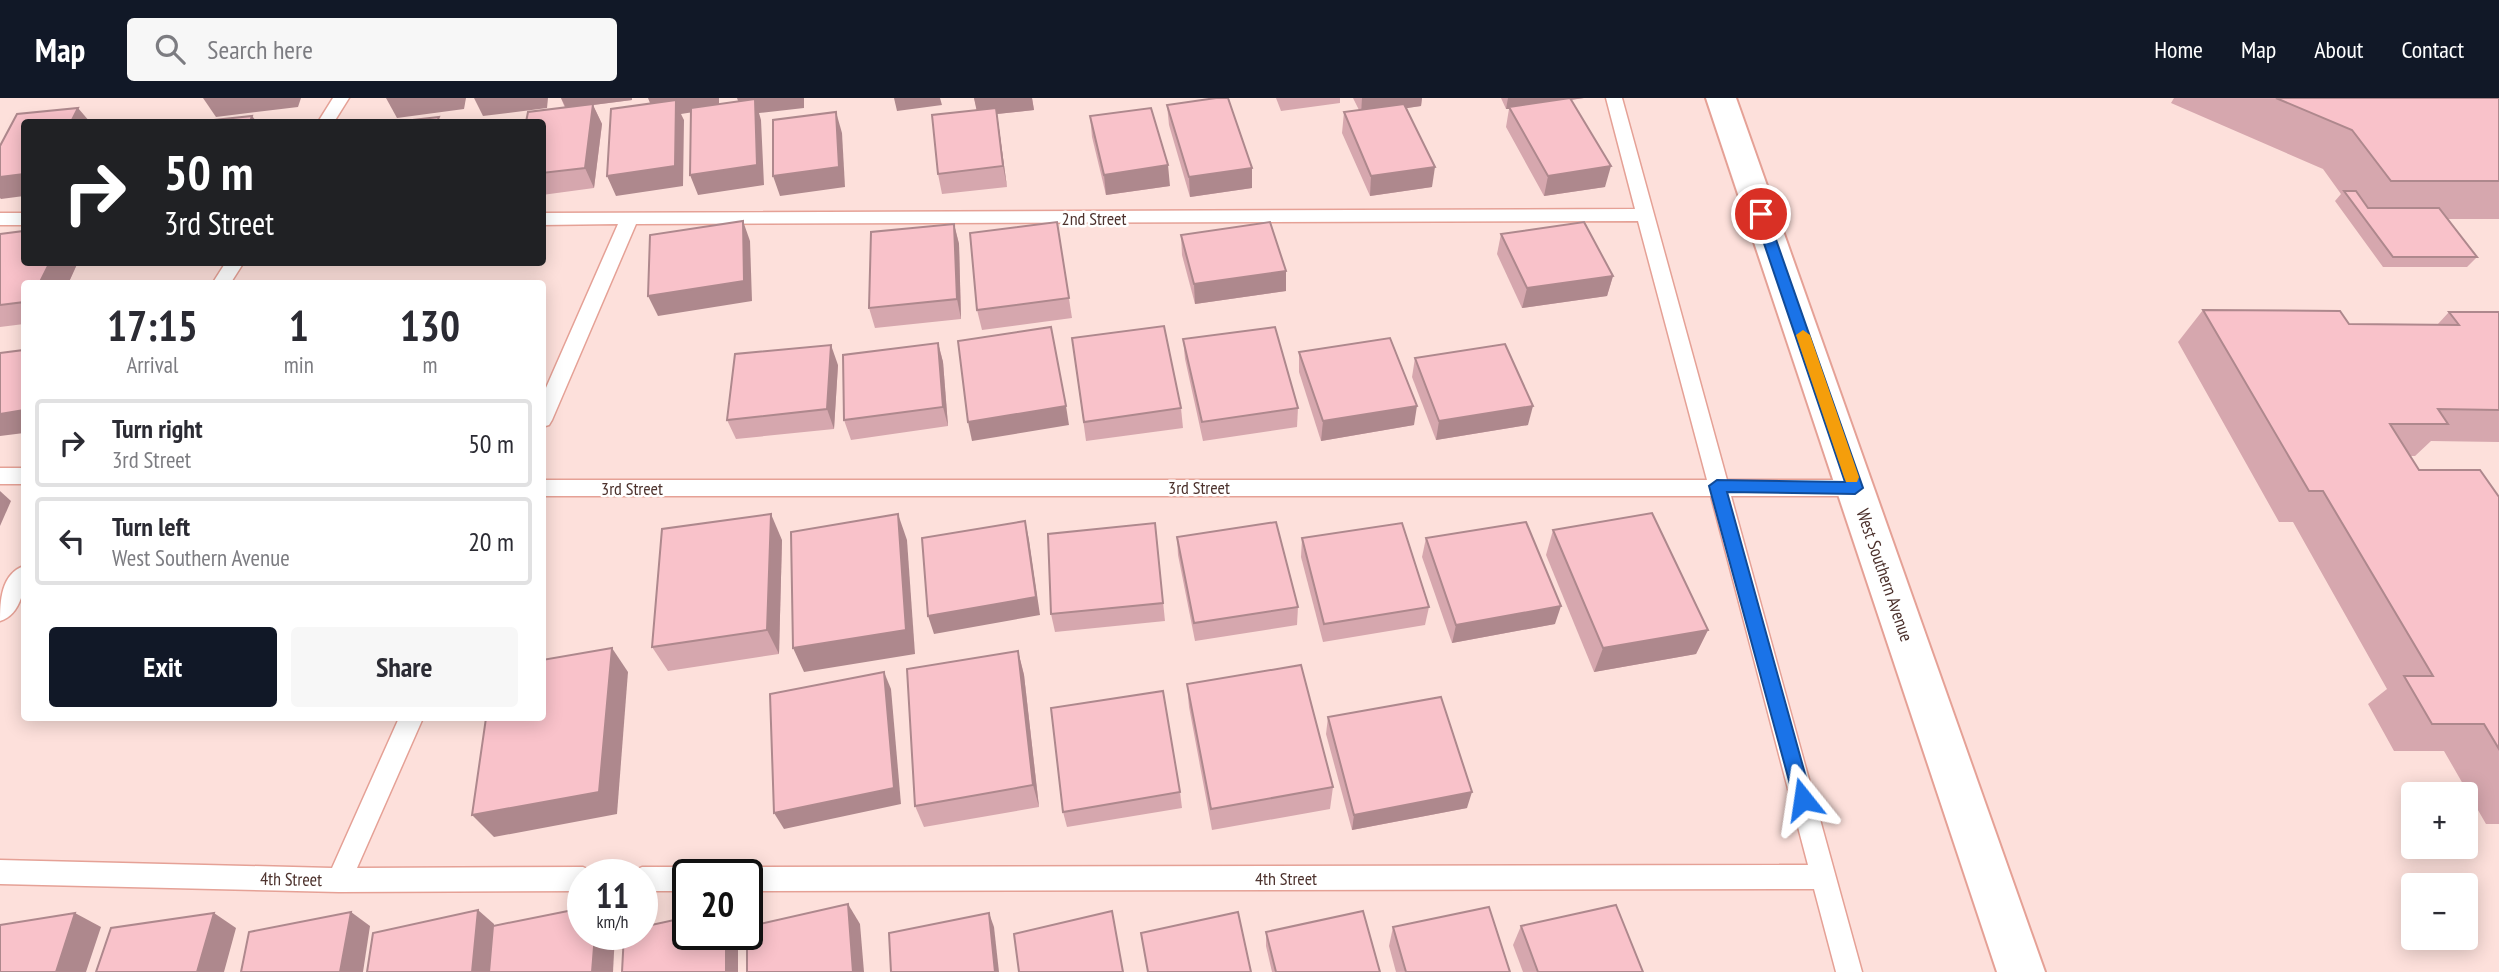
<!DOCTYPE html>
<html lang="en">
<head>
<meta charset="utf-8">
<style>
  body { margin:0; font-family:"PT Sans Narrow",sans-serif; background:#f7f7f7; color:#2b2b33; height:100vh; display:flex; flex-direction:column; font-size:26px; white-space:nowrap }
  * { box-sizing:border-box; margin:0 }
  p { font-size:23px; color:#7c7c81 }
  .icon { flex:none; width:38px; height:38px; fill:none; stroke:currentColor; stroke-width:2; stroke-linecap:round; stroke-linejoin:round }
  .map { position:relative; flex:1; overflow:hidden }
  .panel { position:absolute; left:21px; top:182px; width:525px; height:441px; display:flex; flex-direction:column; background:#fff; border-radius:7px; box-shadow:0 4px 18px #0003 }
  .panel>* { flex:none }
  .hud { position:absolute; left:21px; top:21px; width:525px; height:147px; border-radius:7px; box-shadow:0 4px 18px #0003; background:#202124; color:#fff; overflow:hidden }
  .controls { position:absolute; left:2401px; top:684px; display:grid; gap:14px }
  .controls a { display:grid; place-items:center; width:77px; height:77px; border-radius:7px; background:#fff; box-shadow:0 4px 18px #0003; font-size:35px }
  .speed { position:absolute; left:567px; top:761px; display:flex; gap:14px; font-size:35px; font-weight:700; text-align:center }
  .speed>* { display:grid; place-content:center; width:91px; height:91px; border-radius:50%; background:#fff; box-shadow:0 4px 18px #0003; line-height:1 }
  .speed small { font-size:18px; font-weight:400 }
  .speed .limit { border:4px solid #111; border-radius:10px; background:#fff; color:#111 }
  .pin { position:absolute; display:grid; place-items:center; width:60px; height:60px; color:#fff; margin:-30px; border:4px solid #fff; border-radius:50%; box-shadow:0 2px 7px #0007 }
  .me { position:absolute; width:77px; margin:-38px; rotate:345deg; stroke-linejoin:round; filter:drop-shadow(0 0 5px #0008) }
  .turn { display:flex; align-items:center; gap:24px; height:147px; padding:0 28px; font-size:32px }
  .turn .icon { width:91px; height:91px; stroke-width:2.5 }
  .turn b { display:block; font-size:49px; line-height:60px }
  .eta { display:flex; justify-content:space-evenly; align-items:center; height:119px; text-align:center }
  .eta b { font-size:42px; font-weight:600; line-height:49px }
  .primary-button { display:flex; gap:14px; margin-top:auto; padding:14px 28px }
  .primary-button a { flex:1; height:80px; border-radius:7px; background:#111827; color:#fff; font-size:28px; font-weight:600; line-height:80px; text-align:center }
  .primary-button a+a { background:#f7f7f7; color:#2b2b33 }
  ul { padding:0; list-style:none }
  li { display:flex; align-items:center; gap:21px; height:88px; margin:0 14px 10px; padding:0 14px; border:4px solid #e1e1e2; border-radius:7px }
  li div { flex:1 }
  li b { display:block; font-size:26px }
  li em { font-style:normal }
  header { display:flex; align-items:center; gap:42px; box-sizing:border-box; height:98px; padding:0 35px; background:#111827; color:#fff }
  header strong { font-size:33px }
  nav { display:flex; gap:38px; margin-inline-start:auto; font-size:24px }
  .search { width:490px; height:63px; background:#f7f7f7; display:flex; align-items:center; gap:18px; box-sizing:border-box; padding:0 24px; border-radius:7px; color:#7c7c81; font-size:26px }
  .map>svg:first-child { display:block }
</style>
</head>
<body>
<header>
<strong>Map</strong>
<div class="search"><svg class="icon" aria-label="search" viewBox="0 0 24 24"><circle cx="10" cy="10" r="6"/><path d="M15 15l6 6"/></svg>Search here</div>
<nav><a>Home</a><a>Map</a><a>About</a><a>Contact</a></nav>
</header>
<div class="map">
<svg width="2499" height="874" viewBox="0 0 2499 874">
  <rect width="100%" height="100%" fill="#fde0db"/>
  <g fill="none" stroke-linecap="round" stroke-linejoin="round">
    <defs>
      <g id="lane">
        <polygon points="333,0 349,0 334,24 318,24"/>
        <polygon points="1606,0 1622,0 1727,382 1855,382 1862,384 1865,390 1862,396 1855,398 1731,398 1862,874 1836,874 1814,791 747,793 747,777 736,777 738,773 747,769 1808,767 1711,398 542,398 542,382 1707,382 1638,123 636,126 552,322 549,327 542,329 542,299 618,126 542,127 542,115 1635,111"/>
        <rect x="0" y="115" width="24" height="12"/>
        <polygon points="226,164 244,164 230,186 212,186"/>
        <rect x="0" y="370" width="24" height="16"/>
        <path d="M24,468C26,487 22,516 0,523C0,503 1,476 24,468Z"/>
        <polygon points="399,620 423,620 357,770 583,769 592,773 594,777 583,777 583,793 339,794 0,786 0,762 332,770"/>
        <polygon points="642,769 688,769 697,773 699,777 688,777 688,793 642,793 642,777 631,777 633,773"/>
      </g>
      <polygon id="secondary" points="1706,0 1736,0 2045,874 1997,874"/>
    </defs>
    <use href="#lane" stroke="#e5a196" stroke-width="3"/>
    <use href="#secondary" stroke="#e5a196" stroke-width="4"/>
    <use href="#lane" fill="#fff" fill-rule="evenodd"/>
    <use href="#secondary" fill="#fff" fill-rule="evenodd"/>
  </g>
  <g fill="#d6a7ae">
    <polygon points="561,0 632,0 632,2 593,7 602,26 594,90 542,97 542,24 565,10"/>
    <polygon points="974,0 1032,0 1034,12 997,16 1007,89 942,96 938,76 977,12"/>
    <polygon points="1276,0 1340,0 1340,5 1281,13"/>
    <polygon points="1353,0 1422,0 1421,8 1406,10 1432,89 1370,98 1342,35 1344,14 1359,12"/>
    <polygon points="1501,0 1584,0 1571,2 1605,89 1544,98 1506,29 1509,11 1506,11"/>
    <polygon points="2174,0 2499,0 2499,121 2447,121 2477,159 2467,169 2383,169 2335,103 2341,96 2323,71 2171,5"/>
    <polygon points="1167,7 1252,90 1190,99 1169,27"/>
    <polygon points="1090,18 1170,88 1106,97 1092,39"/>
    <polygon points="1057,124 1072,220 982,232 977,212"/>
    <polygon points="954,126 959,146 961,221 875,230 869,210"/>
    <polygon points="0,136 78,164 68,186 24,186 24,226 0,229"/>
    <polygon points="1501,136 1613,178 1607,198 1522,210 1497,156"/>
    <polygon points="1181,137 1286,193 1195,206 1182,157"/>
    <polygon points="2203,212 2349,226 2437,227 2449,214 2499,214 2499,344 2431,343 2415,358 2410,358 2419,372 2499,399 2499,726 2486,726 2444,653 2394,653 2368,606 2387,591 2293,424 2279,424 2178,244"/>
    <polygon points="1072,240 1181,310 1183,330 1086,343"/>
    <polygon points="1183,241 1298,310 1297,329 1203,343 1185,261"/>
    <polygon points="938,245 943,264 948,328 851,342 844,322"/>
    <polygon points="1299,254 1414,327 1321,343 1299,274"/>
    <polygon points="1415,260 1528,327 1436,342 1412,279"/>
    <polygon points="838,267 834,331 736,341 727,322"/>
    <polygon points="1155,425 1165,523 1055,534 1051,516"/>
    <polygon points="1553,432 1708,532 1696,556 1594,574 1546,457"/>
    <polygon points="1177,439 1298,509 1297,527 1195,543 1178,457"/>
    <polygon points="1302,440 1429,509 1425,527 1323,544 1301,459"/>
    <polygon points="1426,440 1555,526 1452,545 1422,459"/>
    <polygon points="782,442 779,556 668,573 652,549"/>
    <polygon points="1018,553 1024,577 1039,709 924,729 915,708"/>
    <polygon points="1187,586 1333,689 1330,711 1212,732 1189,609"/>
    <polygon points="1328,619 1467,710 1352,732 1326,636"/>
    <polygon points="1180,694 1182,710 1067,729 1063,714"/>
    <polygon points="1521,828 1643,874 1523,874 1513,847"/>
    <polygon points="1393,829 1510,874 1396,874 1389,848"/>
    <polygon points="1266,834 1380,874 1272,874 1266,848"/>
  </g>
  <g fill="#ae888d">
    <polygon points="203,0 301,0 298,9 216,19"/>
    <polygon points="386,0 466,0 464,11 397,20"/>
    <polygon points="474,0 548,0 547,10 483,18"/>
    <polygon points="561,0 632,0 632,2 593,7 602,26 594,90 585,70 566,10"/>
    <polygon points="648,0 719,0 719,10 681,16 684,22 683,88 616,98 607,78 656,20"/>
    <polygon points="737,0 804,0 804,10 759,15 761,22 764,87 698,97 690,77 743,17"/>
    <polygon points="894,0 940,0 942,7 897,13"/>
    <polygon points="974,0 1032,0 1034,12 997,16 1007,89 1003,68 978,19"/>
    <polygon points="1362,0 1422,0 1421,8 1361,17"/>
    <polygon points="1508,0 1584,0 1510,10 1509,9 1509,11 1506,11"/>
    <polygon points="78,10 90,24 71,24"/>
    <polygon points="836,14 842,35 845,89 780,98 773,78"/>
    <polygon points="252,18 257,24 250,24"/>
    <polygon points="1168,67 1170,88 1106,97 1104,77"/>
    <polygon points="1611,68 1605,89 1544,98 1548,78"/>
    <polygon points="1435,69 1432,89 1370,98 1371,78"/>
    <polygon points="1252,70 1252,90 1190,99 1189,79"/>
    <polygon points="24,76 24,98 1,101 0,100 0,79"/>
    <polygon points="743,123 750,143 752,203 658,218 648,198"/>
    <polygon points="954,126 959,146 961,221 957,201"/>
    <polygon points="50,164 78,164 68,186 39,186"/>
    <polygon points="1286,173 1286,193 1195,206 1194,186"/>
    <polygon points="1613,178 1607,198 1522,210 1527,190"/>
    <polygon points="938,245 943,264 948,328 943,309"/>
    <polygon points="831,247 838,267 834,331 827,311"/>
    <polygon points="1066,308 1069,327 972,343 968,324"/>
    <polygon points="1417,308 1414,327 1321,343 1323,323"/>
    <polygon points="1533,308 1528,327 1436,342 1439,323"/>
    <polygon points="24,312 24,335 0,338 0,316"/>
    <polygon points="0,393 11,403 0,428"/>
    <polygon points="771,416 782,442 779,556 767,532"/>
    <polygon points="898,416 907,442 915,556 804,574 793,550"/>
    <polygon points="1025,423 1029,442 1040,517 934,536 928,518"/>
    <polygon points="1561,508 1555,526 1452,545 1456,527"/>
    <polygon points="1708,532 1696,556 1594,574 1603,550"/>
    <polygon points="612,550 628,574 617,716 494,739 472,717"/>
    <polygon points="1018,553 1024,577 1039,709 1033,687"/>
    <polygon points="884,574 891,591 901,706 784,731 774,715"/>
    <polygon points="1472,694 1467,710 1352,732 1354,717"/>
    <polygon points="848,806 860,826 864,874 853,874"/>
    <polygon points="478,812 494,826 490,874 472,874"/>
    <polygon points="351,814 370,828 363,874 340,874"/>
    <polygon points="75,815 101,829 86,874 56,874"/>
    <polygon points="214,815 236,830 224,874 197,874"/>
    <polygon points="989,815 994,829 999,874 995,874"/>
    <polygon points="595,836 615,836 613,874 592,874"/>
    <rect x="726" y="836" width="12" height="38"/>
  </g>
  <g fill="#f9c2ca" stroke="#ae888d" stroke-width="2">
    <polygon points="1216,0 1228,0 1252,70 1189,79 1167,7"/>
    <polygon points="1570,0 1611,68 1548,78 1509,9"/>
    <polygon points="2276,0 2499,0 2499,83 2391,83 2352,32"/>
    <polygon points="755,1 757,67 690,77 691,10"/>
    <polygon points="676,2 675,68 607,78 611,11"/>
    <polygon points="593,6 585,70 542,75 542,24 526,24 528,14"/>
    <polygon points="1404,6 1435,69 1371,78 1344,14"/>
    <polygon points="78,10 71,24 24,24 24,76 0,79 0,48 17,16"/>
    <polygon points="996,10 1003,68 938,76 932,17"/>
    <polygon points="1151,10 1168,67 1104,77 1090,18"/>
    <polygon points="836,14 839,69 773,78 773,22"/>
    <polygon points="252,18 250,24 195,24"/>
    <polygon points="439,19 437,24 395,24"/>
    <polygon points="2344,93 2356,93 2368,110 2439,110 2477,159 2393,159"/>
    <polygon points="743,123 744,183 648,198 650,137"/>
    <polygon points="1057,124 1069,200 977,212 970,135"/>
    <polygon points="1270,124 1286,173 1194,186 1181,137"/>
    <polygon points="1584,124 1613,178 1527,190 1501,136"/>
    <polygon points="954,126 957,201 869,210 871,134"/>
    <polygon points="24,133 24,164 50,164 39,186 24,186 24,204 0,207 0,136"/>
    <polygon points="2203,212 2340,213 2349,226 2459,227 2449,214 2499,214 2499,312 2438,311 2448,326 2390,326 2419,372 2480,372 2499,399 2499,651 2484,626 2432,626 2404,578 2433,578 2323,393 2309,393"/>
    <polygon points="1164,228 1181,310 1084,324 1072,240"/>
    <polygon points="1051,229 1066,308 968,324 958,243"/>
    <polygon points="1275,229 1298,310 1202,324 1183,241"/>
    <polygon points="1390,240 1417,308 1323,323 1299,254"/>
    <polygon points="938,245 943,309 844,322 843,257"/>
    <polygon points="1505,246 1533,308 1439,323 1415,260"/>
    <polygon points="831,247 827,311 727,322 735,256"/>
    <polygon points="24,252 24,312 0,316 0,255"/>
    <polygon points="1652,415 1708,532 1603,550 1553,432"/>
    <polygon points="771,416 767,532 652,549 662,431"/>
    <polygon points="898,416 906,532 793,550 791,434"/>
    <polygon points="1025,423 1036,499 928,518 922,440"/>
    <polygon points="1276,424 1298,509 1194,525 1177,439"/>
    <polygon points="1526,424 1561,508 1456,527 1426,440"/>
    <polygon points="1155,425 1163,505 1051,516 1048,436"/>
    <polygon points="1402,425 1429,509 1324,526 1302,440"/>
    <polygon points="612,550 599,694 472,717 486,620 542,620 542,562"/>
    <polygon points="1018,553 1033,687 915,708 907,571"/>
    <polygon points="1301,567 1333,689 1211,711 1187,586"/>
    <polygon points="884,574 894,690 774,715 770,596"/>
    <polygon points="1163,593 1180,694 1063,714 1051,610"/>
    <polygon points="1441,599 1472,694 1354,717 1328,619"/>
    <polygon points="848,806 853,874 747,874 747,829"/>
    <polygon points="1616,807 1643,874 1538,874 1521,828"/>
    <polygon points="1489,809 1510,874 1406,874 1393,829"/>
    <polygon points="583,810 583,836 595,836 592,874 489,874 493,828"/>
    <polygon points="478,812 472,874 367,874 373,835"/>
    <polygon points="1112,813 1123,874 1019,874 1014,836"/>
    <polygon points="1363,813 1380,874 1276,874 1266,834"/>
    <polygon points="351,814 340,874 241,874 249,834"/>
    <polygon points="1238,814 1251,874 1148,874 1141,835"/>
    <polygon points="75,815 56,874 0,874 0,827"/>
    <polygon points="214,815 197,874 96,874 111,830"/>
    <polygon points="989,815 995,874 891,874 889,835"/>
    <polygon points="688,819 688,836 726,836 726,874 622,874 624,836 642,836 642,829"/>
  </g>
  <polygon fill="#1a73e8" stroke="#114b97" stroke-width="2" points="1761,112 1767,116 1863,390 1855,396 1727,394 1812,701 1809,706 1803,709 1797,706 1794,701 1709,388 1717,382 1845,384 1754,116"/>
  <polygon fill="#f59e0b" points="1803,232 1810,237 1859,379 1857,384 1846,384 1844,379 1796,237"/>
  <g text-anchor="middle" dominant-baseline="central" stroke-width="5" stroke-linejoin="round" paint-order="stroke">
    <g font-size="18" fill="#4d322d" stroke="#fff">
      <text x="1094" y="120">2nd Street</text>
      <text x="1199" y="389">3rd Street</text>
      <text x="632" y="390">3rd Street</text>
      <text transform="translate(1885 477) rotate(71)">West Southern Avenue</text>
      <text x="1286" y="780">4th Street</text>
      <text transform="translate(291 781) rotate(1)">4th Street</text>
    </g>
  </g>
</svg>
<div class="controls">
<a>+</a>
<a>−</a>
</div>
<div class="speed"><div>11<small>km/h</small></div><div class="limit">20</div></div>
<div class="pin" style="left:1761px;top:116px;background:#d93025"><svg class="icon" aria-label="arrive" viewBox="0 0 24 24"><path d="M6 21V4h12l-3 4 3 4H6"/></svg></div>
<svg class="me" style="left:1803px;top:701px" viewBox="-20 -20 40 40"><path d="M0-17L14 15 0 8-14 15z" fill="#1a73e8" stroke="#fff" stroke-width="4"/></svg>
<div class="hud">
<div class="turn"><svg class="icon" aria-label="right" viewBox="0 0 24 24"><path d="M7 20v-9h11M14 6l5 5-5 5"/></svg><div><b>50 m</b>3rd Street</div></div>
</div>
<section class="panel">
<div class="eta">
<div><b>17:15</b><p>Arrival</p></div>
<div><b>1</b><p>min</p></div>
<div><b>130</b><p>m</p></div>
</div>
<ul>
<li><svg class="icon" aria-label="right" viewBox="0 0 24 24"><path d="M7 20v-9h11M14 6l5 5-5 5"/></svg><div><b>Turn right</b><p>3rd Street</p></div><em>50 m</em></li>
<li><svg class="icon" aria-label="left" viewBox="0 0 24 24"><path d="M17 20v-9H6M10 6l-5 5 5 5"/></svg><div><b>Turn left</b><p>West Southern Avenue</p></div><em>20 m</em></li>
</ul>
<div class="primary-button"><a>Exit</a><a>Share</a></div>
</section>
</div>
</body>
</html>
